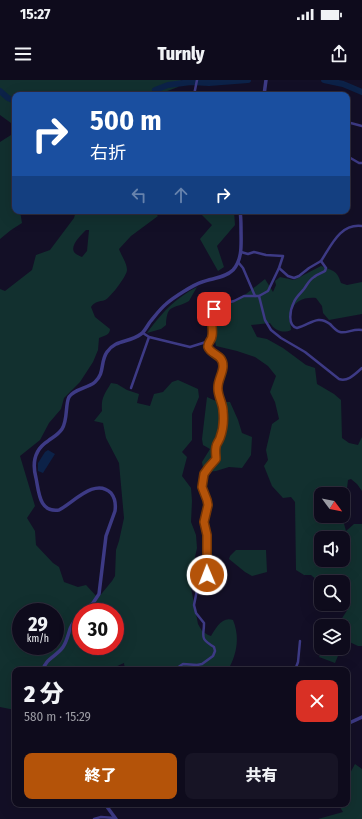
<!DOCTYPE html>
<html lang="ja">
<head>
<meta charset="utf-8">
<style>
  body { margin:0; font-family:"Fira Sans Condensed","Noto Sans JP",sans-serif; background:#171425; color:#f1f3f6; height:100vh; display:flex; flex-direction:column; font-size:15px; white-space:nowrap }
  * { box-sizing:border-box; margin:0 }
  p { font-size:13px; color:#9b9ba3 }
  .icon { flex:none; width:22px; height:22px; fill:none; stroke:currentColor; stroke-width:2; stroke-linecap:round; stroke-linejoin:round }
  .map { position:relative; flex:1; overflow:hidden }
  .drawer { position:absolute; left:12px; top:587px; width:338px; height:140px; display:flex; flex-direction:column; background:#0e0b1c; border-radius:8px; box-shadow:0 4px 16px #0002,0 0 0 1px #2e2b3b }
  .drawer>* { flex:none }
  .hud { position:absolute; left:12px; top:12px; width:338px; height:122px; border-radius:8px; box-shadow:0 4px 16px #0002,0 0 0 1px #2e2b3b; background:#1a4fa0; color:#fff; overflow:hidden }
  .needle { width:26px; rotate:122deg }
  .tools { position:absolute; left:314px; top:407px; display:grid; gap:8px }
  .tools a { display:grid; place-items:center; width:36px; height:36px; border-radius:8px; background:#0e0b1c; box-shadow:0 4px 16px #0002,0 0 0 1px #2e2b3b; font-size:20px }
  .speed { position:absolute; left:12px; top:523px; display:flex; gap:8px; font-size:20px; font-weight:700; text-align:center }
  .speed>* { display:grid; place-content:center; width:52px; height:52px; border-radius:50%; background:#0e0b1c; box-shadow:0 4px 16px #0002,0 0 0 1px #2e2b3b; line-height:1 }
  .speed small { font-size:10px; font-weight:400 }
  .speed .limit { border:6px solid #d22; background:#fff; color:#111 }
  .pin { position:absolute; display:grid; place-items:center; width:34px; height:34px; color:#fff; margin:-17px; border-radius:8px; box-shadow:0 2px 6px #0006 }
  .me { position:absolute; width:44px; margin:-22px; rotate:359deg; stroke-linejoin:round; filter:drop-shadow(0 0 3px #0008) }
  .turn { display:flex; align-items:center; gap:14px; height:84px; padding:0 12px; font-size:18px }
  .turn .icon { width:52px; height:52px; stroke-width:2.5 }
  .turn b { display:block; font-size:28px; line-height:34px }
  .lanes { display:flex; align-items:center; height:38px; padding:0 12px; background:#0003; justify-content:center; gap:20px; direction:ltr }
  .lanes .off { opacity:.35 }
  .round { display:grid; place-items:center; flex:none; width:42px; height:42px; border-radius:8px; background:#171425 }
  .headline { display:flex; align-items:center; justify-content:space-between; height:68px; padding:0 12px }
  h1 { font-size:24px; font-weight:800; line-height:30px }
  .action { display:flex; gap:8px; margin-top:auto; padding:8px 12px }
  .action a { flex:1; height:46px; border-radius:8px; background:#b45309; color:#fff; font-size:16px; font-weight:800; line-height:46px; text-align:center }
  .action a+a { background:#171425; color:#f1f3f6 }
  .status { display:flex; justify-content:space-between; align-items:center; height:28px; padding:0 20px; background:#0e0b1c; direction:ltr }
  .status svg { height:11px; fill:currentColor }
  header { display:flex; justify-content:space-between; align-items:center; height:52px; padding:0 12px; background:#0e0b1c; font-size:18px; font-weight:800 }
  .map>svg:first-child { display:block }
</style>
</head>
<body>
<div class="status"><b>15:27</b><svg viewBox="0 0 49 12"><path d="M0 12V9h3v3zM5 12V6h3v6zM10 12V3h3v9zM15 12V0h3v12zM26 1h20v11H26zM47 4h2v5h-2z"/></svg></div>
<header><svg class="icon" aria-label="menu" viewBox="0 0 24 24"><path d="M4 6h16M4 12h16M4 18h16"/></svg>Turnly<svg class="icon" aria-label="share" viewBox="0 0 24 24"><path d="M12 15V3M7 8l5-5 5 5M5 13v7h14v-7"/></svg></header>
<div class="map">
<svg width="362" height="739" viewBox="0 0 362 739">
  <rect width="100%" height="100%" fill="#130f26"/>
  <g fill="#12302f" fill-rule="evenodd">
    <polygon points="0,0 181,0 178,7 157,15 15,15 15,47 11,43 0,35"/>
    <polygon points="15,48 15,131 20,131 22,143 11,150 0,159 0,62 11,55"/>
    <path d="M76,131H153L158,136L131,156L119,169C121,175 127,183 127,190C127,196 110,218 105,220C99,222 95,221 91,227L95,237L110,249C110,255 104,256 99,258L98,270L93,282L80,302L64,318L61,329L49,343L40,360L20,376L35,426L27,438L35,451L36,465L53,483L59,487L64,502L78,507L86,505L98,518L112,501L115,496L116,470L119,461L124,438L119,383L106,358L103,343L94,341L102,331C101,318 104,315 111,303L117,304L127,310L139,314L137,323L150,326L154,314L163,312L172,302L178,300L198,309L199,317L192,334V360L182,372L187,377L182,396L191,408L192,421L191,442L196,455L197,468L191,495V508L198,544L202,551L208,555L211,556C216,548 222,536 233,540C240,557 237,574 228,590H125L124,583L113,588L112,590H15V630L0,627V209L5,211L32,190L36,175L50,170L74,138ZM86,150H89L87,171L82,177C80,176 75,174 74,172C70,165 82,154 86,150ZM21,532H55V566H21ZM81,532H115V566H81Z"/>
    <polygon points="198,131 234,131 235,145 217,166 224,187 218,191 200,159 212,145"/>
    <path d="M321,186C333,191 337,190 341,203L347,205L362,202V234L329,240L323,233L322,226L316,218C304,217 293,221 290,234C288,238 291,245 291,250C283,254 274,250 270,243L251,245L257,257L267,259L283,268L306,285L315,288L317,304L334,314L341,320L342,358L349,363L358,365L362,357V411L357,404L351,399L348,400L343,440L346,451L354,444H362V566H358L343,559V546H337C340,541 343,537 346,532C353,522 353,517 343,510V502H319L311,495H304L296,490L295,422L291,417L283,418L272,406L264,386L268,380L266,370L272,344L279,339L275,322L270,312L276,296L268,286L255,277L237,271L216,266L209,233L227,226L246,214L265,199L273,212L276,205L275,201L280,197L294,200ZM321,414H343V436H321ZM321,458H343V480H321Z"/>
    <path d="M197,207L189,221C173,230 167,223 166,245L161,249L147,253C162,233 174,219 197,207Z"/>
    <polygon points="207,317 218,322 230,322 238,340 242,353 252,357 251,375 242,388 229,387 216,391 207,392 203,388 202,382 210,369 203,365 202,359"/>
    <polygon points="236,470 266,470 267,492 252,496 245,492 229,479 230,476"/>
    <polygon points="323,568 336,568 340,571 335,583 319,577"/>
    <polygon points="355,684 362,689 362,739 318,739 343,732 338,724 347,724 348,697"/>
  </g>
  <polygon fill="#0c2248" points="48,370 55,374 43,393 38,391 38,383 45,372"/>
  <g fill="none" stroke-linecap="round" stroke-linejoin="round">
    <g stroke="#0c2248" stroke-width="6">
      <polyline points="324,0 343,4 362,12"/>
      <polyline points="155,10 168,5 191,2 209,3 248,0"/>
      <polyline points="0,11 8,18 15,21"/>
    </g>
    <g stroke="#3d3a85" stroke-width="2.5">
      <polyline points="194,15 197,0"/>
      <polyline points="347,42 362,46"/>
      <polyline points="347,76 359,83 362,83"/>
      <path d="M362,146C340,143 331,166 321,181L326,188L325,191C322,193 317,194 314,197C309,200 307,205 304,209C300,214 296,217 294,222C290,230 287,245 297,248C310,245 317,234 330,244C333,247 336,251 340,252C346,254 354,248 362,250"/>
      <polyline points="238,182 243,188 255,216"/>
      <polyline points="279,188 288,196 294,198 299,196 309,188 321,181"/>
      <path d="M259,216L265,240L271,250L281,258L305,272L339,299C348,302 355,294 362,288"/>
      <path d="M143,253L149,257L190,267L206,262L209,263L208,264L209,269L221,278L223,283V289L218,303L217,309L223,326L224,334L223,346L221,355L216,366V379L204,394L202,407L207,420L208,425L204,442L207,455V495L205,499L197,510L194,525L196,533L204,543C204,557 199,558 214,567L215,571L213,576L202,584L197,585L183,584L174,590"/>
      <polyline points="209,263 212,259 212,255 211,237 214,229 217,226 234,221 244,216 259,216 268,211 279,188 283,176 266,175 254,172 248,174 241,172"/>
      <polyline points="131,308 149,257"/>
      <polyline points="295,590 298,582 300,561"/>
      <polyline points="94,739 101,737 115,738"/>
    </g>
    <g stroke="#3d3a85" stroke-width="3.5">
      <polyline points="264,15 266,0"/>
      <path d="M82,532L93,523L99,514L106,456L115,431C116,424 115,418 111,413C95,397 73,423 59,430C39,433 39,412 36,398C32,383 34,370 48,361C53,357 58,355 62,349C68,340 65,325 69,317C75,308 87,309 95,302C105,293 100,282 107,272C116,259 129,263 141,254C145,251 147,246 150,242C155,236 160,229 166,224C174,217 193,205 202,202C213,198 225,198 233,190C243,179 241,163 241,149C241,143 241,137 240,131"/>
      <path d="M43,590C46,578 57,576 63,567C67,561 68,555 70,549C73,542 76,538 81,533"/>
      <polyline points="347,644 362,637"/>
      <polyline points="105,724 113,735 116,739"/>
    </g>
  </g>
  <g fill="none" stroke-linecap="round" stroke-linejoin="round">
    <defs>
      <path id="route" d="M207,495V455L204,442L208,425L207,420L202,407L204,394L209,387L216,379C216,375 215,371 216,367C216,364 219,361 220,358C223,350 224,340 223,331C223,323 217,315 218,307C218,300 223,293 223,286C223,274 211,275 208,267C207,263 212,260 212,256C214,246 208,239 214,229"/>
    </defs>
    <use href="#route" stroke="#753606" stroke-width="10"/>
    <use href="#route" stroke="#b45309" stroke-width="7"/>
  </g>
</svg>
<div class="tools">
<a><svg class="needle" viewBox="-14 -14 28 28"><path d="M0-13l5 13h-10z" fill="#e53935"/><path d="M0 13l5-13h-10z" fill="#9b9ba3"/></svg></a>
<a><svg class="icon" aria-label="sound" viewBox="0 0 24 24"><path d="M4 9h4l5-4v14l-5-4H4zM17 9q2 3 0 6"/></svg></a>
<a><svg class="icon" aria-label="search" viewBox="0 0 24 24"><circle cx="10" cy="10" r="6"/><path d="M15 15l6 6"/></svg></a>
<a><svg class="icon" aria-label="layers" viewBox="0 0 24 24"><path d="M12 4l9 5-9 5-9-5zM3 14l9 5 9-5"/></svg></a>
</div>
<div class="speed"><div>29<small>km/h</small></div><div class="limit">30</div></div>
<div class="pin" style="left:214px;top:229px;background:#d93025"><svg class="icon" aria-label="arrive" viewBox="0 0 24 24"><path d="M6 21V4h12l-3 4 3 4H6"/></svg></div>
<svg class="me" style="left:207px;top:495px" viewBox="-20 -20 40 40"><circle r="17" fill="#b45309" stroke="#fff" stroke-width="3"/><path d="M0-11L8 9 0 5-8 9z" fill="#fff"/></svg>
<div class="hud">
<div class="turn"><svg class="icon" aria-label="right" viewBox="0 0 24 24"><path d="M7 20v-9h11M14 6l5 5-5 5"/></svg><div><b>500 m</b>右折</div></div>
<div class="lanes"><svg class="icon off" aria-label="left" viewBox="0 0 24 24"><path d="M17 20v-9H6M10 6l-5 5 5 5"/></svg><svg class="icon off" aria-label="ahead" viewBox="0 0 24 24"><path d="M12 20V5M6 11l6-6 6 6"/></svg><svg class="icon" aria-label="right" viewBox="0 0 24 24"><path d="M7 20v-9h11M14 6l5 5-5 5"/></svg></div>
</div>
<section class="drawer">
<div class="headline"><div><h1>2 分</h1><p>580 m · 15:29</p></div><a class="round" style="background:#d93025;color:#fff"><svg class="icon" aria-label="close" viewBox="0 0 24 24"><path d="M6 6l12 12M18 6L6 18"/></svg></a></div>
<div class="action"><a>終了</a><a>共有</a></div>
</section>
</div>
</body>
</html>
